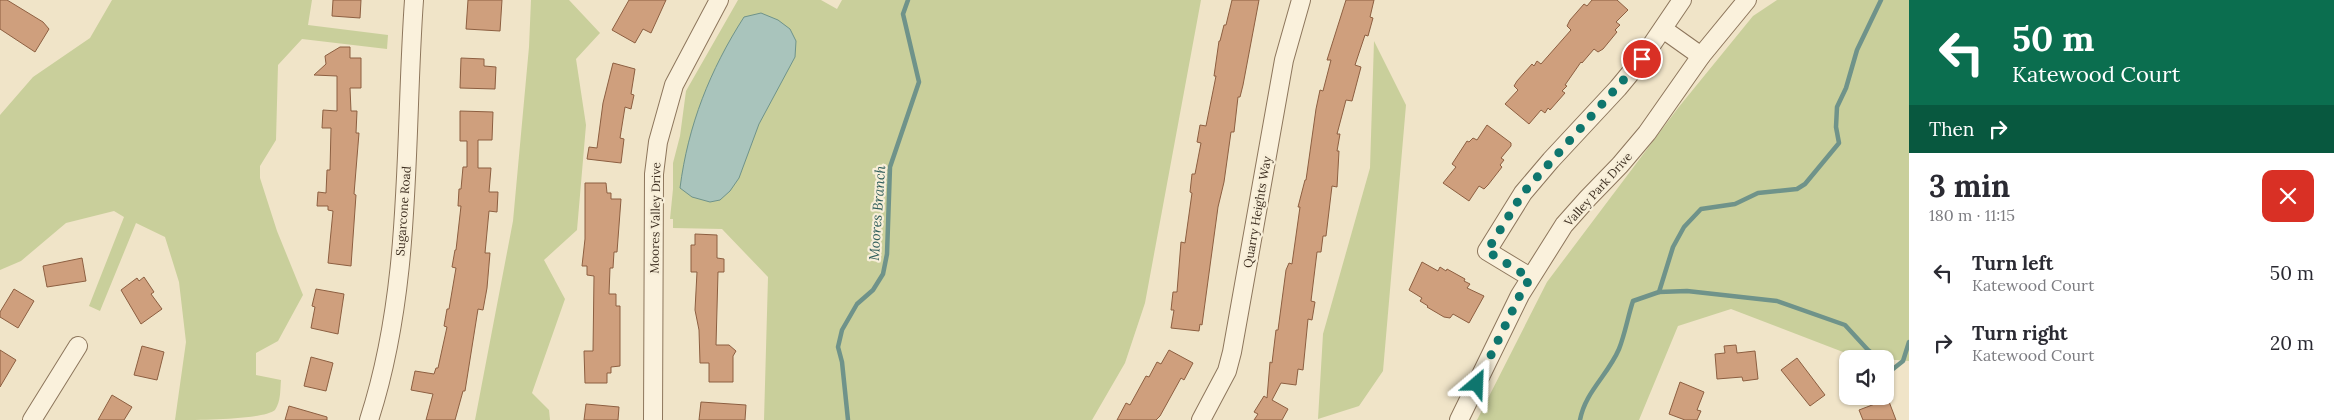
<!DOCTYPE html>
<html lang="en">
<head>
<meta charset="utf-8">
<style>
  body { margin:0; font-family:Lora,serif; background:#f2f2f3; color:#2b2b33; height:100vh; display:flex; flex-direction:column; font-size:19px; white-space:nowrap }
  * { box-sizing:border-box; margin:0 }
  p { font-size:16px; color:#7c7c81 }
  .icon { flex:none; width:28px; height:28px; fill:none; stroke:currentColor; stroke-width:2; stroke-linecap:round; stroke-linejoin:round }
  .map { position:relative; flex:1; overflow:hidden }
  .panel { display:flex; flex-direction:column; background:#fff; width:425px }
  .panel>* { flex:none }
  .guide { background:#0b6e4f; color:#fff; overflow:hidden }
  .controls { position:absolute; left:1839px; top:350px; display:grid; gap:10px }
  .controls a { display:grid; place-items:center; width:55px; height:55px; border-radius:10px; background:#fff; box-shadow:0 1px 4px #0004; font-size:25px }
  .pin { position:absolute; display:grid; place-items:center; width:42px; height:42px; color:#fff; margin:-21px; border:2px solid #fff; border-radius:50%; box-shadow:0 1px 5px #0007 }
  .me { position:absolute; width:55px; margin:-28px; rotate:26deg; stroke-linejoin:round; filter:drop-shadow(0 0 4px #0008) }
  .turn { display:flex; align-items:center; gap:18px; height:105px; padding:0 20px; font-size:22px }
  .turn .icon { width:65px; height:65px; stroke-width:2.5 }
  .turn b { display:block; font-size:35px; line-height:42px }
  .then { display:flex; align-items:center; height:48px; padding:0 20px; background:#0003; gap:10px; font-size:19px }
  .round { display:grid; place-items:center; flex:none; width:52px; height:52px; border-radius:10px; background:#f2f2f3 }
  .summary { display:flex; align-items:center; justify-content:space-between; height:85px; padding:0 20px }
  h1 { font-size:30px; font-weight:700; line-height:38px }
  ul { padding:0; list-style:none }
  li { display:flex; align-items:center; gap:15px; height:70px; padding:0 20px }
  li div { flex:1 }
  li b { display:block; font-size:19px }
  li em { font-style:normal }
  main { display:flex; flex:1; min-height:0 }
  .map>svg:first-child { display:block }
</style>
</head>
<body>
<main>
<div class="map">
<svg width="1909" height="420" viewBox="0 0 1909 420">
  <rect width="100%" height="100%" fill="#f0e4c8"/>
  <g fill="#c9cf9b">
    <path d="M112,0H312L308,25L388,35L387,49L302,39L278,65L276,140L260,166V178L277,231L303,295L278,341L256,353V375L281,380C280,391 281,401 275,410C263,420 195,420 175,420L186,342L179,282L165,237L136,223L100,311L89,306L124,217L114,211L66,223L21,261L0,270V115L33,77L90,38Z"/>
    <polygon points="531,0 569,0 600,33 576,59 586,125 577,230 544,260 565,299 532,393 549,410 550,420 475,420 513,221 529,47"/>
    <polygon points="738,0 821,0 837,9 842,0 1201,0 1145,303 1125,363 1092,420 764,420 768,277 722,229 673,228 673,219 670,219 673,189 673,163 680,136 686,91"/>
    <polygon points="1777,0 1909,0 1909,361 1856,357 1731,309 1678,326 1639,420 1477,420 1547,282 1678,108 1753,16"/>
    <polygon points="1374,41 1406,105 1383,371 1359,406 1318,419 1323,334 1370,168"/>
  </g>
  <path fill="#a9c4bc" stroke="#6f938a" d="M761,13L778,20L790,29L796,41L795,57L759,124L739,178L730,191L720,200L710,202L692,197L680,188C688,125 710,70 744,17Z"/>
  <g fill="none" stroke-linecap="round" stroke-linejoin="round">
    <g stroke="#6f938a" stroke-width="4.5">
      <polyline points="1659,292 1687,291 1777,301 1845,325 1868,350 1880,359"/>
      <polyline points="1885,363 1893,369 1903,361 1909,342"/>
      <polyline points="848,420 842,362 838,347 842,330 857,304 873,290 883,274 887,254 890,167 919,82 903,14 908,0"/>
      <path d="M1580,420C1585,392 1608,375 1619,349C1625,334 1628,316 1633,301L1659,292L1673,247L1684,227L1701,209L1735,204L1758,193L1797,189L1805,184L1839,143L1836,127L1837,107L1846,88L1857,50L1881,0"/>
    </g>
  </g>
  <g fill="#cf9f7d" stroke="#8d5f41">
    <polygon points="0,0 7,0 43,22 49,29 35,52 0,29"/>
    <polygon points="333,0 361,0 360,18 332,16"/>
    <polygon points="468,0 502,0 500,31 466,29"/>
    <polygon points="629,0 666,0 651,33 643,29 635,43 612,30"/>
    <polygon points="1232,0 1259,0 1243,85 1240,97 1238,97 1234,132 1231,132 1224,182 1218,207 1202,325 1200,324 1199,331 1171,328 1174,310 1171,310 1173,292 1177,292 1181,242 1185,243 1192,193 1190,192 1192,174 1195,174 1201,143 1197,142 1200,125 1206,126 1216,76 1214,76 1219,41 1220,41 1224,25 1226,25"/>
    <polygon points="1346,0 1374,0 1370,17 1373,18 1368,36 1365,35 1355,65 1361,67 1352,101 1346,100 1337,134 1340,134 1337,151 1339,151 1337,187 1332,186 1326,236 1323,236 1321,252 1317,252 1311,301 1315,302 1312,320 1308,319 1303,370 1298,369 1296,385 1281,383 1272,400 1288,409 1282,420 1254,420 1258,414 1254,412 1264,396 1267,398 1270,362 1272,363 1276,330 1278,330 1286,270 1289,263 1292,264 1300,207 1298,207 1305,180 1306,180 1316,109 1320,90 1323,91 1331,60 1327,60"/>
    <polygon points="1592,0 1617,0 1628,10 1616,22 1620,25 1615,30 1617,32 1603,49 1598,52 1594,49 1582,63 1581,62 1565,85 1567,86 1562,91 1565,93 1550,110 1548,108 1545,113 1541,110 1529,124 1505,104 1518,90 1514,86 1517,81 1532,64 1534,66 1537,61 1541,64 1571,30 1567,26 1570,20 1584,4 1587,6"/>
    <polygon points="340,47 350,47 350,58 361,58 361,88 350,88 351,111 357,111 356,133 359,133 354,194 356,195 351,266 328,263 333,211 328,210 328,206 317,206 318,192 326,193 327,170 330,170 331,128 322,128 323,110 337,111 337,76 314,75 326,64 325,56"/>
    <polygon points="461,58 484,59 484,66 496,67 495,89 460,88"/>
    <polygon points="613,63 635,69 631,94 634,95 631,109 625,107 620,138 624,139 621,163 587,159 589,147 597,148 603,103"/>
    <polygon points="460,111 493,112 492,140 478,140 478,168 491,168 489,192 498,192 497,212 489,211 485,253 490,253 487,288 483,310 478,309 465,391 463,391 455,420 426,420 433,394 411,390 415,371 434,374 436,368 438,368 447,327 444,326 447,309 449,309 456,268 452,267 455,250 456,250 461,206 458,206 459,189 461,189 463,167 467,167 467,141 460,141"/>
    <polygon points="1487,125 1511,143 1511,146 1501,158 1504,160 1500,165 1502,167 1488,185 1484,189 1479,186 1469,201 1443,183 1456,167 1452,164 1467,141 1469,142 1473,138 1477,140"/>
    <polygon points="585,183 606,183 607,193 611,193 611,199 621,199 617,252 614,252 613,268 610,268 609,294 616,294 616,306 620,306 620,366 611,367 611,373 607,373 607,383 585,383 584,351 593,351 594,276 587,275 587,266 582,266 585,239"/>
    <polygon points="695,234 717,235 717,258 724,259 724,272 718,272 716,345 729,345 736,351 733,356 733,382 709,382 709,363 700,363 699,330 695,310 697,272 691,272 691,245 695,245"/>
    <polygon points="82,258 86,281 47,287 43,266"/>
    <polygon points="1422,262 1438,271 1440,267 1446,271 1447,269 1465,279 1464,281 1470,284 1467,288 1484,296 1469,323 1453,314 1450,318 1444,317 1427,307 1428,306 1420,301 1422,298 1409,290"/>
    <polygon points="144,277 154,292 151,294 162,309 141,324 121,290 137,278 139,281"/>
    <polygon points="14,289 34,301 18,328 0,317 0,312"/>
    <polygon points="316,289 344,294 338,334 311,328 315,307 312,306"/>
    <polygon points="1736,345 1737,353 1755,351 1758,379 1743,381 1742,377 1717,379 1715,354 1725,353 1724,346"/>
    <polygon points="142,346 164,352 157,380 134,375"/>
    <polygon points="0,350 16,360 0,387"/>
    <polygon points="1169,350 1193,363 1184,380 1181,378 1160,416 1156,420 1117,420 1126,403 1130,405 1146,376 1149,377 1157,362 1161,364"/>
    <polygon points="311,357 333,363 326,391 304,386"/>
    <polygon points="1797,358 1825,395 1810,406 1781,370"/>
    <polygon points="1680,382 1704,392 1697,410 1701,411 1697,420 1685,420 1669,414"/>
    <polygon points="112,395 132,407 124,420 98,420"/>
    <polygon points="1888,399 1896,420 1863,420 1859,410"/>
    <polygon points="701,402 746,405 745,420 699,420"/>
    <polygon points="586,404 619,407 618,420 584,420"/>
    <polygon points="289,406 327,417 327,420 285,420"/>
  </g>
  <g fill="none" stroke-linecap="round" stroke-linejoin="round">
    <defs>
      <g id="street">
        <polyline points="1663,29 1701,56"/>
        <polyline points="1530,277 1487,251 1523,193 1551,160 1618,88 1642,59 1682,0"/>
        <polyline points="32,420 78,346"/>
        <path d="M369,420C413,285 404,140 414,0"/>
        <polyline points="653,420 654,174 658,142 674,85 719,0"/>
        <polyline points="1201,420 1227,371 1232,352 1284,60 1301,0"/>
        <polyline points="1459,420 1520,295 1564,225 1588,198 1620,165 1647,133 1701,56 1747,0"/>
      </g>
    </defs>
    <use href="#street" stroke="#8d765c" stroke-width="20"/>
    <use href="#street" stroke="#faf1dc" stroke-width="18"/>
  </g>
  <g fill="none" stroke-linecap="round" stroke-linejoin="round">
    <polyline stroke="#0f766e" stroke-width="9" stroke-dasharray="0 16.2" points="1477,384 1520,295 1530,278 1487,251 1523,193 1642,59"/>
  </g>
  <g text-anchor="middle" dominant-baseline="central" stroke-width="4.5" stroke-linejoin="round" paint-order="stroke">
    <g font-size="12" fill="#3d2e20" stroke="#f7eed8">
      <text transform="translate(1598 189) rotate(-48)">Valley Park Drive</text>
      <text transform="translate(403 211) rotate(-86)">Sugarcone Road</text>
      <text transform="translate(1257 212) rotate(-80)">Quarry Heights Way</text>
      <text transform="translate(655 218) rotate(-89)">Moores Valley Drive</text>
    </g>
    <g font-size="14" font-style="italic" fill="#2f5d5a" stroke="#f7eed8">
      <text transform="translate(877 213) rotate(-86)">Moores Branch</text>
    </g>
  </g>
</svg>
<div class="controls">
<a><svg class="icon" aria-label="sound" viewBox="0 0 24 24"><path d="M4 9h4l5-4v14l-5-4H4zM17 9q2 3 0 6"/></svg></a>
</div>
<div class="pin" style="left:1642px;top:59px;background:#d93025"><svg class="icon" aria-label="arrive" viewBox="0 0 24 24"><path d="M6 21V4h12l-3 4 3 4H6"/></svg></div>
<svg class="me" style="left:1477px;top:384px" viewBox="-20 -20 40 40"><path d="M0-17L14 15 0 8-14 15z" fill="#0f766e" stroke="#fff" stroke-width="4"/></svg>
</div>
<section class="panel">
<div class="guide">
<div class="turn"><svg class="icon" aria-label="left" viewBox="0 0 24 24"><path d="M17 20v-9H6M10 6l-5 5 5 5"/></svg><div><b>50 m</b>Katewood Court</div></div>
<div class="then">Then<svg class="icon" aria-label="right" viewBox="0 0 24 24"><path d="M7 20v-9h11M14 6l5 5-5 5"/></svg></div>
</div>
<div class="summary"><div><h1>3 min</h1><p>180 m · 11:15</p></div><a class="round" style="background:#d93025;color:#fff"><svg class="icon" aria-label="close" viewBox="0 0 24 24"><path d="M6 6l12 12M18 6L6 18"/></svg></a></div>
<ul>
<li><svg class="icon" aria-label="left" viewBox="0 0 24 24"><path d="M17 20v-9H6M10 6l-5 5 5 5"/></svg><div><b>Turn left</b><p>Katewood Court</p></div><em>50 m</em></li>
<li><svg class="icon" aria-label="right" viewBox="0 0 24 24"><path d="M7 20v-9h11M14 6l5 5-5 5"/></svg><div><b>Turn right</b><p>Katewood Court</p></div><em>20 m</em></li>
</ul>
</section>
</main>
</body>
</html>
